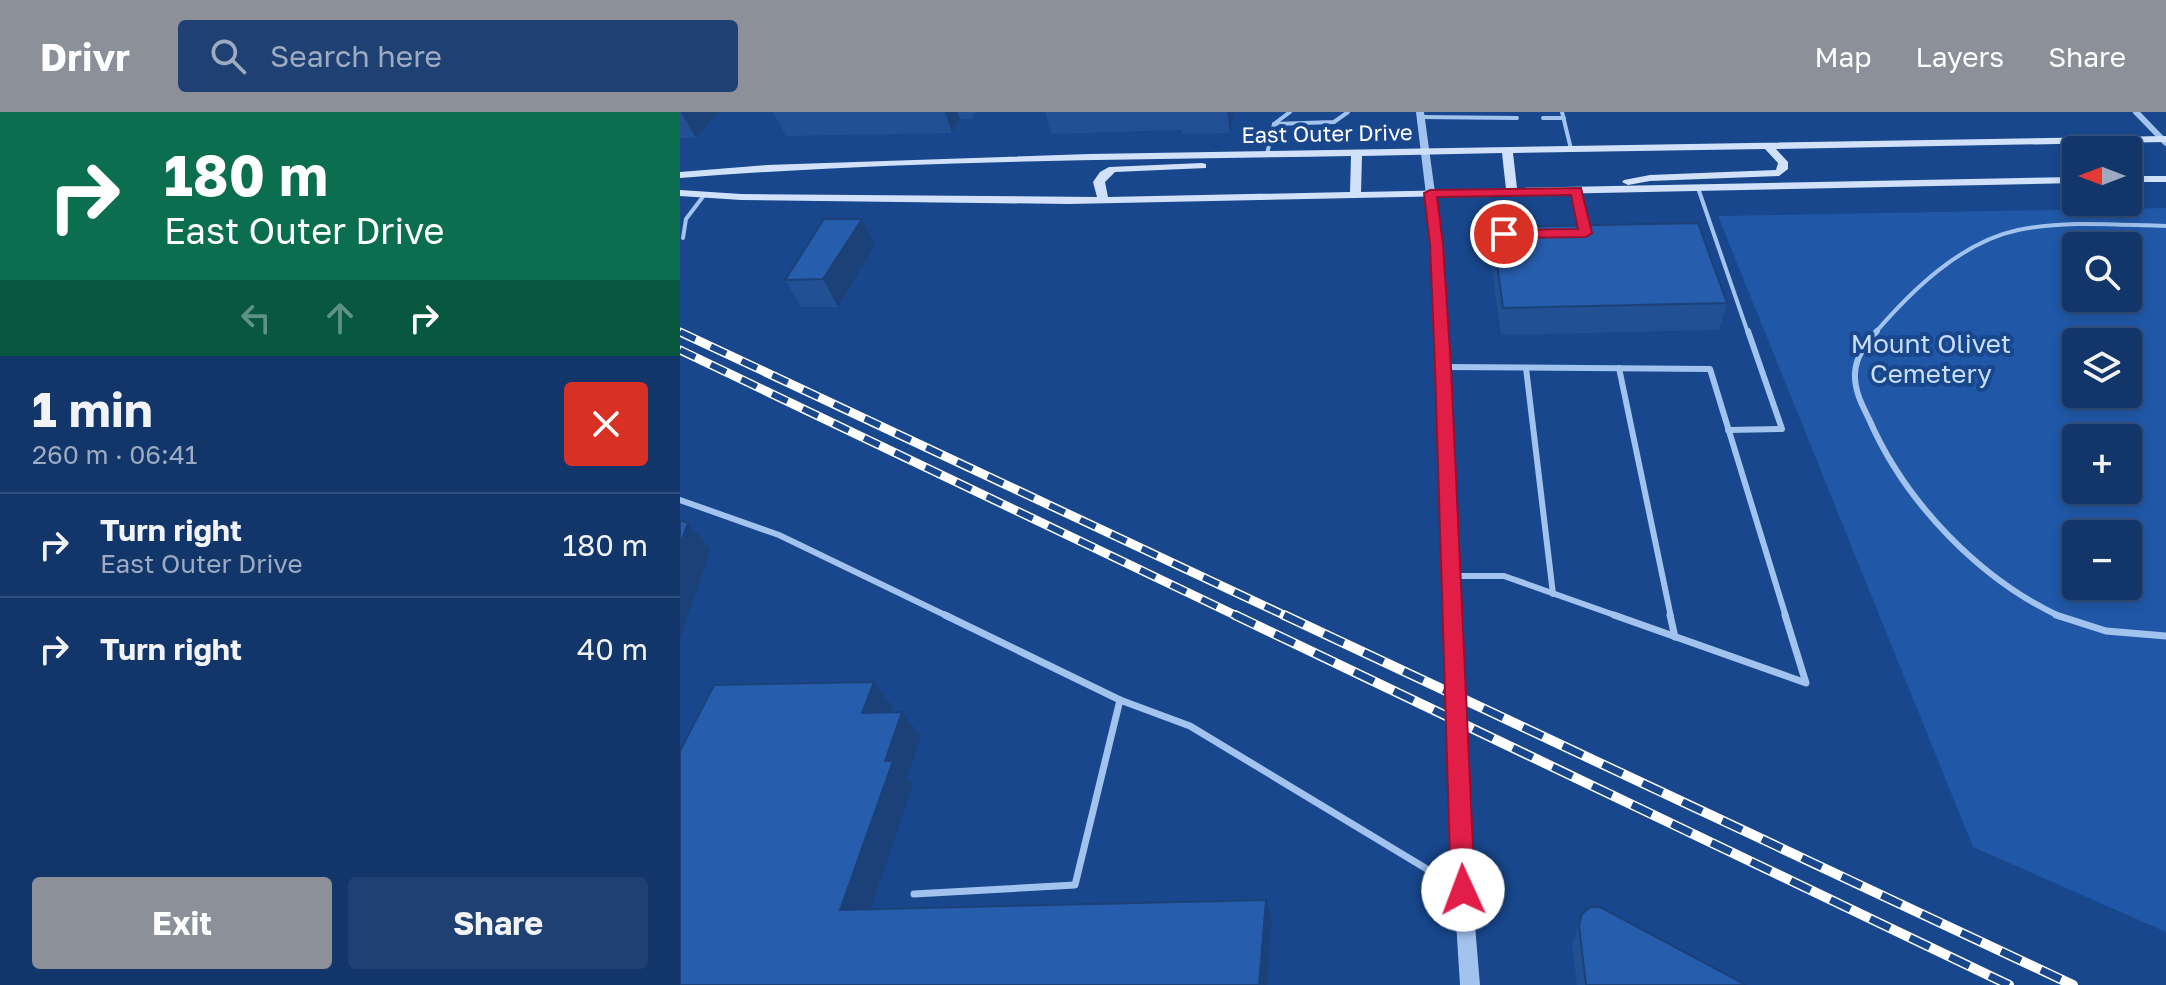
<!DOCTYPE html>
<html lang="en">
<head>
<meta charset="utf-8">
<style>
  body { margin:0; font-family:"Golos Text",sans-serif; background:#1f4072; color:#f1f3f6; height:100vh; display:flex; flex-direction:column; font-size:30px; white-space:nowrap }
  * { box-sizing:border-box; margin:0 }
  p { font-size:26px; color:#9cabc1 }
  .icon { flex:none; width:44px; height:44px; fill:none; stroke:currentColor; stroke-width:2; stroke-linecap:round; stroke-linejoin:round }
  .map { position:relative; flex:1; overflow:hidden }
  .drawer { display:flex; flex-direction:column; background:#12356a; width:680px }
  .drawer>* { flex:none }
  .top-card { background:#0b6e4f; color:#fff; overflow:hidden }
  .needle { width:52px; rotate:270deg }
  .tools { position:absolute; left:1382px; top:24px; display:grid; gap:16px }
  .tools a { display:grid; place-items:center; width:80px; height:80px; border-radius:8px; background:#12356a; box-shadow:0 4px 12px #0003,0 0 0 2px #31507e; font-size:40px }
  .pin { position:absolute; display:grid; place-items:center; width:68px; height:68px; color:#fff; margin:-34px; border:4px solid #fff; border-radius:50%; box-shadow:0 2px 8px #0007 }
  .me { position:absolute; width:88px; margin:-44px; rotate:358deg; stroke-linejoin:round; filter:drop-shadow(0 0 6px #0008) }
  .turn { display:flex; align-items:center; gap:28px; height:168px; padding:0 32px; font-size:36px }
  .turn .icon { width:104px; height:104px; stroke-width:2.5 }
  .turn b { display:block; font-size:56px; line-height:68px }
  .lanes { display:flex; align-items:center; height:76px; padding:0 32px; background:#0003; justify-content:center; gap:40px; direction:ltr }
  .lanes .off { opacity:.35 }
  .round { display:grid; place-items:center; flex:none; width:84px; height:84px; border-radius:8px; background:#1f4072 }
  .headline { display:flex; align-items:center; justify-content:space-between; height:136px; padding:0 32px }
  h1 { font-size:48px; font-weight:700; line-height:60px }
  .action { display:flex; gap:16px; margin-top:auto; padding:16px 32px }
  .action a { flex:1; height:92px; border-radius:8px; background:#8c9099; color:#fff; font-size:32px; font-weight:700; line-height:92px; text-align:center }
  .action a+a { background:#1f4072; color:#f1f3f6 }
  ul { padding:0; list-style:none }
  li { display:flex; align-items:center; gap:24px; height:104px; padding:0 32px; border-top:2px solid #31507e }
  li div { flex:1 }
  li b { display:block; font-size:30px }
  li em { font-style:normal }
  header { display:flex; align-items:center; gap:48px; box-sizing:border-box; height:112px; padding:0 40px; background:#8c9099; color:#fff }
  header strong { font-size:38px }
  nav { display:flex; gap:44px; margin-inline-start:auto; font-size:28px }
  .search { width:560px; height:72px; background:#1f4072; display:flex; align-items:center; gap:20px; box-sizing:border-box; padding:0 28px; border-radius:8px; color:#9cabc1; font-size:30px }
  main { display:flex; flex:1; min-height:0 }
  .map>svg:first-child { display:block }
</style>
</head>
<body>
<header>
<strong>Drivr</strong>
<div class="search"><svg class="icon" aria-label="search" viewBox="0 0 24 24"><circle cx="10" cy="10" r="6"/><path d="M15 15l6 6"/></svg>Search here</div>
<nav><a>Map</a><a>Layers</a><a>Share</a></nav>
</header>
<main>
<section class="drawer">
<div class="top-card">
<div class="turn"><svg class="icon" aria-label="right" viewBox="0 0 24 24"><path d="M7 20v-9h11M14 6l5 5-5 5"/></svg><div><b>180 m</b>East Outer Drive</div></div>
<div class="lanes"><svg class="icon off" aria-label="left" viewBox="0 0 24 24"><path d="M17 20v-9H6M10 6l-5 5 5 5"/></svg><svg class="icon off" aria-label="ahead" viewBox="0 0 24 24"><path d="M12 20V5M6 11l6-6 6 6"/></svg><svg class="icon" aria-label="right" viewBox="0 0 24 24"><path d="M7 20v-9h11M14 6l5 5-5 5"/></svg></div>
</div>
<div class="headline"><div><h1>1 min</h1><p>260 m · 06:41</p></div><a class="round" style="background:#d93025;color:#fff"><svg class="icon" aria-label="close" viewBox="0 0 24 24"><path d="M6 6l12 12M18 6L6 18"/></svg></a></div>
<ul>
<li><svg class="icon" aria-label="right" viewBox="0 0 24 24"><path d="M7 20v-9h11M14 6l5 5-5 5"/></svg><div><b>Turn right</b><p>East Outer Drive</p></div><em>180 m</em></li>
<li><svg class="icon" aria-label="right" viewBox="0 0 24 24"><path d="M7 20v-9h11M14 6l5 5-5 5"/></svg><div><b>Turn right</b></div><em>40 m</em></li>
</ul>
<div class="action"><a>Exit</a><a>Share</a></div>
</section>
<div class="map">
<svg width="1486" height="873" viewBox="0 0 1486 873">
  <rect width="100%" height="100%" fill="#18478d"/>
  <path fill="#2058a7" fill-rule="evenodd" d="M1486,96V820L1293,735L1038,104ZM1396,134H1448V186H1396ZM1396,230H1448V282H1396ZM1396,326H1448V378H1396ZM1396,422H1448V474H1396Z"/>
  <g fill="none" stroke-linecap="round" stroke-linejoin="round">
    <g stroke="#a3c3ef" stroke-width="4">
      <polyline points="882,0 891,37"/>
      <polyline points="740,5 837,6"/>
      <polyline points="863,6 884,6"/>
      <polyline points="594,12 654,10 668,0"/>
      <polyline points="587,42 594,12 610,0"/>
      <polyline points="1018,76 1068,221"/>
      <polyline points="896,79 905,118"/>
      <polyline points="3,126 6,107 25,82"/>
      <path d="M1195,221C1232,178 1281,130 1338,118C1386,108 1438,113 1486,114"/>
    </g>
    <g stroke="#a3c3ef" stroke-width="6">
      <path d="M1197,219C1186,231 1176,244 1175,261C1174,278 1182,293 1189,307C1225,390 1299,467 1381,505"/>
      <polyline points="763,255 1030,257 1106,505"/>
      <polyline points="846,256 873,482"/>
      <polyline points="939,256 991,505"/>
      <polyline points="1048,318 1102,317 1068,219"/>
      <polyline points="0,388 99,423 269,505"/>
      <polyline points="771,464 824,464 940,505"/>
    </g>
    <g stroke="#a3c3ef" stroke-width="7">
      <polyline points="265,503 440,588 510,614 780,777"/>
      <polyline points="934,503 1126,571 1105,503"/>
      <polyline points="990,503 995,525"/>
      <polyline points="1376,503 1426,519 1486,524"/>
      <polyline points="234,782 395,773 440,588"/>
    </g>
    <polyline stroke="#a3c3ef" stroke-width="6" points="1456,0 1486,31"/>
    <polygon fill="#a3c3ef" fill-rule="evenodd" points="736,0 744,0 762,132 786,610 792,778 800,873 780,873 774,778 770,610 752,132"/>
    <g fill="#d1e1fa" fill-rule="evenodd">
      <path d="M1486,24V30L1096,37L1108,50V57L1099,64L970,69L948,73L942,70L944,68L970,63L1096,58L1098,51L1085,37L833,41L837,76L1396,65V71L389,92L61,88L0,84V78L61,82L417,85L413,70L420,60L429,55L522,51L526,52V56L435,60L425,70L428,85L670,80L671,44C448,48 223,48 0,66V60L87,53L409,42ZM822,41L826,77L681,80L682,44Z"/>
      <rect x="1448" y="64" width="38" height="6"/>
    </g>
    <defs>
      <g id="rail-far1">
        <polyline points="0,220 608,505"/>
        <polyline points="0,238 559,505"/>
      </g>
      <g id="rail">
        <polyline points="555,503 1329,873"/>
        <polyline points="604,503 1393,873"/>
      </g>
    </defs>
    <use href="#rail-far1" stroke="#fff" stroke-width="9"/>
    <use href="#rail" stroke="#fff" stroke-width="10"/>
    <use href="#rail-far1" stroke="#18478d" stroke-width="6" stroke-dasharray="17" stroke-linecap="butt"/>
    <use href="#rail" stroke="#18478d" stroke-width="7" stroke-dasharray="22" stroke-linecap="butt"/>
  </g>
  <g fill="#215094">
    <polygon points="0,0 39,0 16,26 0,26"/>
    <polygon points="93,0 295,0 292,7 280,7 272,21 106,24"/>
    <polygon points="365,0 554,0 550,21 503,22 502,18 371,22"/>
    <polygon points="812,115 1047,191 1039,218 821,223 810,142"/>
    <polygon points="195,134 158,195 121,195 105,168"/>
    <polygon points="902,802 1066,873 897,873 892,832"/>
  </g>
  <g fill="#1b4178">
    <polygon points="1,0 39,0 16,26"/>
    <polygon points="265,0 277,0 280,7 272,21"/>
    <polygon points="547,0 554,0 550,21"/>
    <polygon points="182,107 195,134 158,195 143,167"/>
    <polygon points="8,411 31,437 0,526 0,433"/>
    <polygon points="194,570 213,595 202,625 182,601"/>
    <polygon points="222,600 241,624 227,666 233,672 184,817 160,798 205,649"/>
    <polygon points="586,788 592,808 587,873 579,873"/>
  </g>
  <g fill="#265dac" stroke="#1b4178" stroke-width="2">
    <polygon points="144,107 182,107 143,167 105,168"/>
    <polygon points="1018,111 1047,191 823,196 812,115"/>
    <polygon points="0,408 8,411 0,433"/>
    <polygon points="194,570 182,601 222,600 205,649 213,649 160,798 586,788 579,873 0,873 0,639 34,573"/>
    <polygon points="910,795 920,795 1066,873 906,873 899,813 902,802"/>
  </g>
  <polygon fill="#e11d48" stroke="#92132f" stroke-width="2" points="901,76 912,121 906,125 824,126 818,122 824,118 898,117 891,83 757,85 763,132 771,255 795,778 791,787 783,790 774,787 771,778 755,255 750,132 744,81 750,78"/>
  <g text-anchor="middle" dominant-baseline="central" stroke-width="8" stroke-linejoin="round" paint-order="stroke">
    <g font-size="22" fill="#fff" stroke="#18478d">
      <text transform="translate(647 21) rotate(-1)">East Outer Drive</text>
    </g>
    <g font-size="26" fill="#c9defb" stroke="#18478d">
      <text x="1251" y="231">Mount Olivet<tspan x="1251" dy="30">Cemetery</tspan></text>
    </g>
  </g>
</svg>
<div class="tools">
<a><svg class="needle" viewBox="-14 -14 28 28"><path d="M0-13l5 13h-10z" fill="#e53935"/><path d="M0 13l5-13h-10z" fill="#9cabc1"/></svg></a>
<a><svg class="icon" aria-label="search" viewBox="0 0 24 24"><circle cx="10" cy="10" r="6"/><path d="M15 15l6 6"/></svg></a>
<a><svg class="icon" aria-label="layers" viewBox="0 0 24 24"><path d="M12 4l9 5-9 5-9-5zM3 14l9 5 9-5"/></svg></a>
<a>+</a>
<a>−</a>
</div>
<div class="pin" style="left:824px;top:122px;background:#d93025"><svg class="icon" aria-label="arrive" viewBox="0 0 24 24"><path d="M6 21V4h12l-3 4 3 4H6"/></svg></div>
<svg class="me" style="left:783px;top:778px" viewBox="-20 -20 40 40"><circle r="19" fill="#fff"/><path d="M0-13L10 11 0 6-10 11z" fill="#e11d48"/></svg>
</div>
</main>
</body>
</html>
